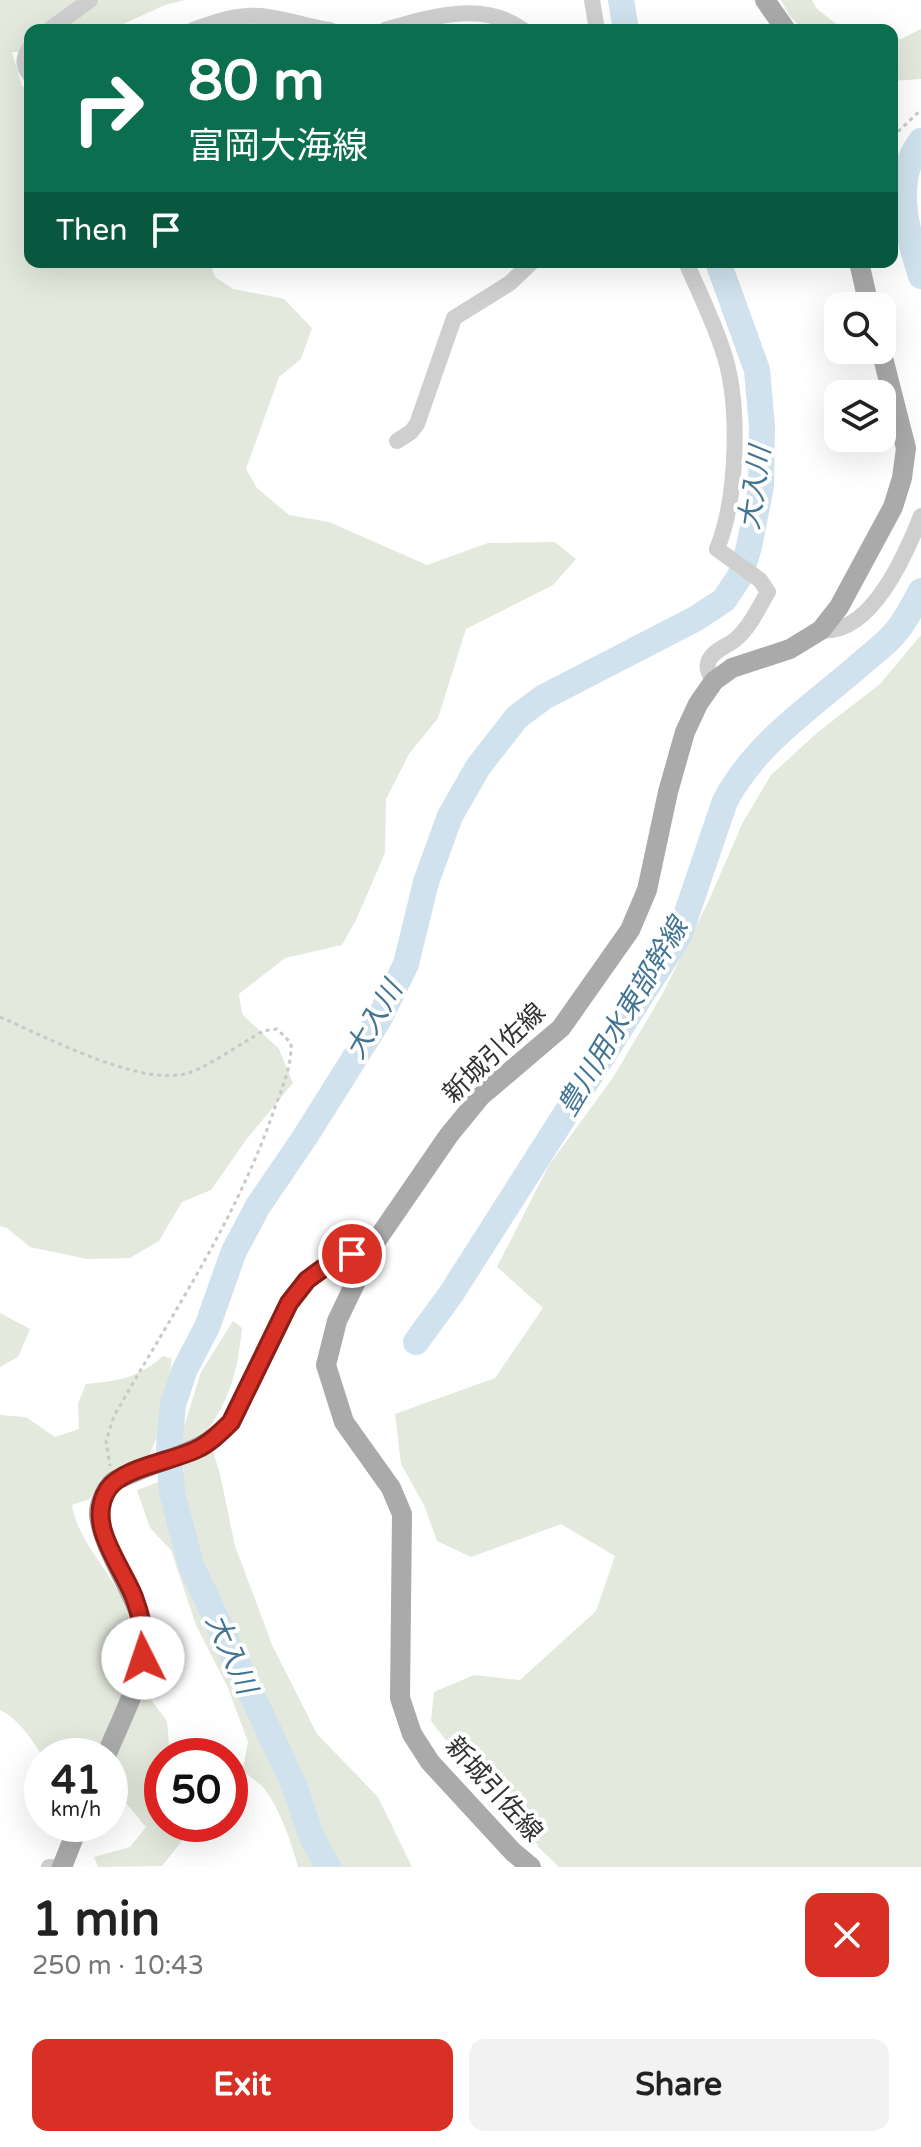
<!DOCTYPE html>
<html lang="en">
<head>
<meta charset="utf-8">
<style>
  body { margin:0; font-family:"Varela Round","Noto Sans JP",sans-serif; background:#f2f2f2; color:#222; height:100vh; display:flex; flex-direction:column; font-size:30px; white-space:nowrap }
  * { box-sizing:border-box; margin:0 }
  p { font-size:26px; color:#767676 }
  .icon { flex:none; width:44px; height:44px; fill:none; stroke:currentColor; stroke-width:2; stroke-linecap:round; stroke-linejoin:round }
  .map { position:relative; height:1867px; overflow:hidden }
  .drawer { display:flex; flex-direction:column; background:#fff; flex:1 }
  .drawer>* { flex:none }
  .top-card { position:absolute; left:24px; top:24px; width:874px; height:244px; border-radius:16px; box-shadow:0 8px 32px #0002; background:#0b6e4f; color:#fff; overflow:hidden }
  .controls { position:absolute; left:824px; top:292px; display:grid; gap:16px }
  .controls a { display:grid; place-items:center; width:72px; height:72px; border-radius:16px; background:#fff; box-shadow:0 8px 32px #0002; font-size:40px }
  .speed { position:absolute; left:24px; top:1738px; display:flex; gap:16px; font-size:40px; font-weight:700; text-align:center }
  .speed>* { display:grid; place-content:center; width:104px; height:104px; border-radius:50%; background:#fff; box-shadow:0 8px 32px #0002; line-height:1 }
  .speed small { font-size:20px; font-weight:400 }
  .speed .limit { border:12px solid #d22; background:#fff; color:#111 }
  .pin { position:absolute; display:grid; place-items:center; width:68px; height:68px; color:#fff; margin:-34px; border:4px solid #fff; border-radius:50%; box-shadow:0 2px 8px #0007 }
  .me { position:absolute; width:88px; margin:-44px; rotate:356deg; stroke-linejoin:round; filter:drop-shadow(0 0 6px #0008) }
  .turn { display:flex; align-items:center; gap:28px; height:168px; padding:0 32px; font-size:36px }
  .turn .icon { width:104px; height:104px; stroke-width:2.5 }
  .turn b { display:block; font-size:56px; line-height:68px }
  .then { display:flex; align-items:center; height:76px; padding:0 32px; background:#0003; gap:16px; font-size:30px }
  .round { display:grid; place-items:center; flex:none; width:84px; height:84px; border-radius:16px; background:#f2f2f2 }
  .headline { display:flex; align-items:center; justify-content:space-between; height:136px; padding:0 32px }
  h1 { font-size:48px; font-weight:700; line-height:60px }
  .button { display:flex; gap:16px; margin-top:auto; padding:16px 32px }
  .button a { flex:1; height:92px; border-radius:16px; background:#d93025; color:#fff; font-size:32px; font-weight:700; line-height:92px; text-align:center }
  .button a+a { background:#f2f2f2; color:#222 }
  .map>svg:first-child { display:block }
</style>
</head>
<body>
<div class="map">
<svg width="921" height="1867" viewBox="0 0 921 1867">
  <rect width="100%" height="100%" fill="#fff"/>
  <g fill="#e3e9dc">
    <polygon points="0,0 186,0 165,5 110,30 30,30 30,52 12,52 22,86 30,92 30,262 210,262 215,277 233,289 284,299 312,328 301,359 279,377 246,469 257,488 289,515 329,522 427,565 488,543 555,542 576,559 553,585 466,629 438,718 409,754 386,799 385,853 356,920 342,945 285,958 239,994 242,1014 279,1049 293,1083 246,1140 211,1190 182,1202 159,1241 130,1258 87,1259 30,1247 7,1228 0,1226"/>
    <polygon points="781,0 812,0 817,9 844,30 803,30 789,15"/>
    <polygon points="921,29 921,79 892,81 892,38 901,39"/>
    <polygon points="921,635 921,1867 559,1867 538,1847 519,1801 488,1795 431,1721 434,1692 474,1675 520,1680 596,1611 615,1556 561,1524 471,1557 437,1541 424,1505 401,1464 395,1414 495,1378 543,1308 497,1267 549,1165 612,1079 663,993 709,900 743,822 771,775 818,732 880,684"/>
    <polygon points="0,1313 30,1329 18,1357 0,1367"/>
    <path d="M233,1321L242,1328C238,1369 231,1397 207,1431L220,1474L235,1546L273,1647L317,1734L378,1797L412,1867H298C292,1844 280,1810 266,1791C260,1782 249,1778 243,1769L248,1742L228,1688L196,1625L171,1550L150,1528L137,1490L184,1472L181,1436L201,1372Z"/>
    <path d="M163,1356L172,1359L160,1430L149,1456L99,1485L90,1499L72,1505C80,1554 132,1586 131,1636C131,1651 126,1666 124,1680L149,1697L167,1721L170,1756H162V1824H184L182,1841L162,1866L98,1867L94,1857L130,1847L146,1827L126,1803L110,1802V1756H42C33,1740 17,1718 0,1710V1415L26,1417L55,1437L79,1429L78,1403L86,1384C119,1381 138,1378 163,1356Z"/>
  </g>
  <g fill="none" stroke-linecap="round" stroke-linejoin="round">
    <g stroke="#cfe2ed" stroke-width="26">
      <polyline points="621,0 626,30"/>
      <path d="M921,141C890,182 908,233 921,276"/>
      <path d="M416,1342L451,1294L679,936L725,801C757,741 813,706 863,662C873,653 886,644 895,633C906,621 913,605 921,591"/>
      <polyline points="328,1867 311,1835 295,1787 191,1565 172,1493 169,1447 173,1405 184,1371 207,1327 234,1251 258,1206 305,1137 379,1019 406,964 426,882 450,816 478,767 517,717 544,697 695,619 724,600 740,576 749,547 761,486 762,427 757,370 718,262"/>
    </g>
    <g stroke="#c9c9c9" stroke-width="3" stroke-dasharray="4 4" stroke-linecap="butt">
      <polyline points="892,137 921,110"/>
      <path d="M0,1017C44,1036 142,1088 188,1073C208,1067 243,1042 263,1031L277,1029L291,1043C292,1068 281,1090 273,1113C235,1222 170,1317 114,1416L106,1441L110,1466"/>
    </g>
    <g stroke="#cfcfcf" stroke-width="16">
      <polyline points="592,0 597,30"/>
      <polyline points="49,30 90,0"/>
      <path d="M193,30C215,22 237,14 261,16C284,18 307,27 330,30"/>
      <path d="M385,30C430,17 483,0 523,30"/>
      <path d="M30,47C23,58 22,65 30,75"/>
      <path d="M686,262C698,290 712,318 722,348C741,400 738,497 717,549L760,580L768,592C759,607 750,627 736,639C727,647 712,650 708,663C706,670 710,676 714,681"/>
      <polyline points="397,441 411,432 417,424 454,318 510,283 532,262"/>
      <path d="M821,630C871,636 906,554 921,516"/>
      <polyline points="49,1867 52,1867"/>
    </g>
    <g stroke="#aaa" stroke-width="20">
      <polyline points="765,0 786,30"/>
      <polyline points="859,262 869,306"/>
      <path d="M106,1756C119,1723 152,1663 144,1629C135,1591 103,1551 99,1515C98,1506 105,1489 113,1482C118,1478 129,1475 135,1472C171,1456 204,1453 231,1422L289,1303L307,1280L330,1263L374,1244"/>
      <polyline points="62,1867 79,1824"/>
      <polyline points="531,1867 513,1852 430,1762 412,1734 400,1698 402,1514 391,1488 344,1422 326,1365 337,1321 374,1244 449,1135 481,1096 561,1028 630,930 647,890 668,792 685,732 698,704 714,681 732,668 790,649 821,630 839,607 893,507 902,478 906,448 881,350"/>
    </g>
  </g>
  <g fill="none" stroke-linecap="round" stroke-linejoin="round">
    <defs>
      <path id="route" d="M143,1658C145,1636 142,1618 134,1597C121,1564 85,1524 108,1489C123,1467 174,1461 197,1449C210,1443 221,1432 231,1422L289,1303L307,1280L330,1263L352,1254"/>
    </defs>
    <use href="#route" stroke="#8d1f18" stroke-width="20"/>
    <use href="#route" stroke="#d93025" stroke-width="14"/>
  </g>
  <g text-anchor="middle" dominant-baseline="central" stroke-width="8" stroke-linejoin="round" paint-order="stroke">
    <g font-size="26" fill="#323232" stroke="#fff">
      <text transform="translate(494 1053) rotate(-44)">新城引佐線</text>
      <text transform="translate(494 1789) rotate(48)">新城引佐線</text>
    </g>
    <g font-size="28" font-style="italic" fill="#427593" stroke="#fff">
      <text transform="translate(755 488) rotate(-82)">大入川</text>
      <text transform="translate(623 1017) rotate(-59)">豊川用水東部幹線</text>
      <text transform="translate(374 1020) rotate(-60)">大入川</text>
      <text transform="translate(231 1654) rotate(66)">大入川</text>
    </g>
  </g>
</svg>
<div class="controls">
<a><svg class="icon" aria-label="search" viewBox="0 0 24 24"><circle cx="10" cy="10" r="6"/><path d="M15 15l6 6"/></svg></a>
<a><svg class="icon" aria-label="layers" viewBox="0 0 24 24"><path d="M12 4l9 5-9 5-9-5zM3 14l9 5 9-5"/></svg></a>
</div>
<div class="speed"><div>41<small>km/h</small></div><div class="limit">50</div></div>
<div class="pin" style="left:352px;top:1254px;background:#d93025"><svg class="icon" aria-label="arrive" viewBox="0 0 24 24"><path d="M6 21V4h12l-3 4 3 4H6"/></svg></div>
<svg class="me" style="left:143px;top:1658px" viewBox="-20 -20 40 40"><circle r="19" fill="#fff"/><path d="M0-13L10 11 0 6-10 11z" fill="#d93025"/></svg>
<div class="top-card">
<div class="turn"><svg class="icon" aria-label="right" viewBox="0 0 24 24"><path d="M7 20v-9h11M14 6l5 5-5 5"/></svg><div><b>80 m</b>富岡大海線</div></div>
<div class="then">Then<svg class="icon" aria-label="arrive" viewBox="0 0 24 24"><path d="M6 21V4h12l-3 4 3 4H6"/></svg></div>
</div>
</div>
<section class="drawer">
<div class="headline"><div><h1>1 min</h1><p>250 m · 10:43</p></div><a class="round" style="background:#d93025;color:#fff"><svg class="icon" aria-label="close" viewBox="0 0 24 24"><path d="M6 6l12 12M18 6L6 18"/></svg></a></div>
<div class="button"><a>Exit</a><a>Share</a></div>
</section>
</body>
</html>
